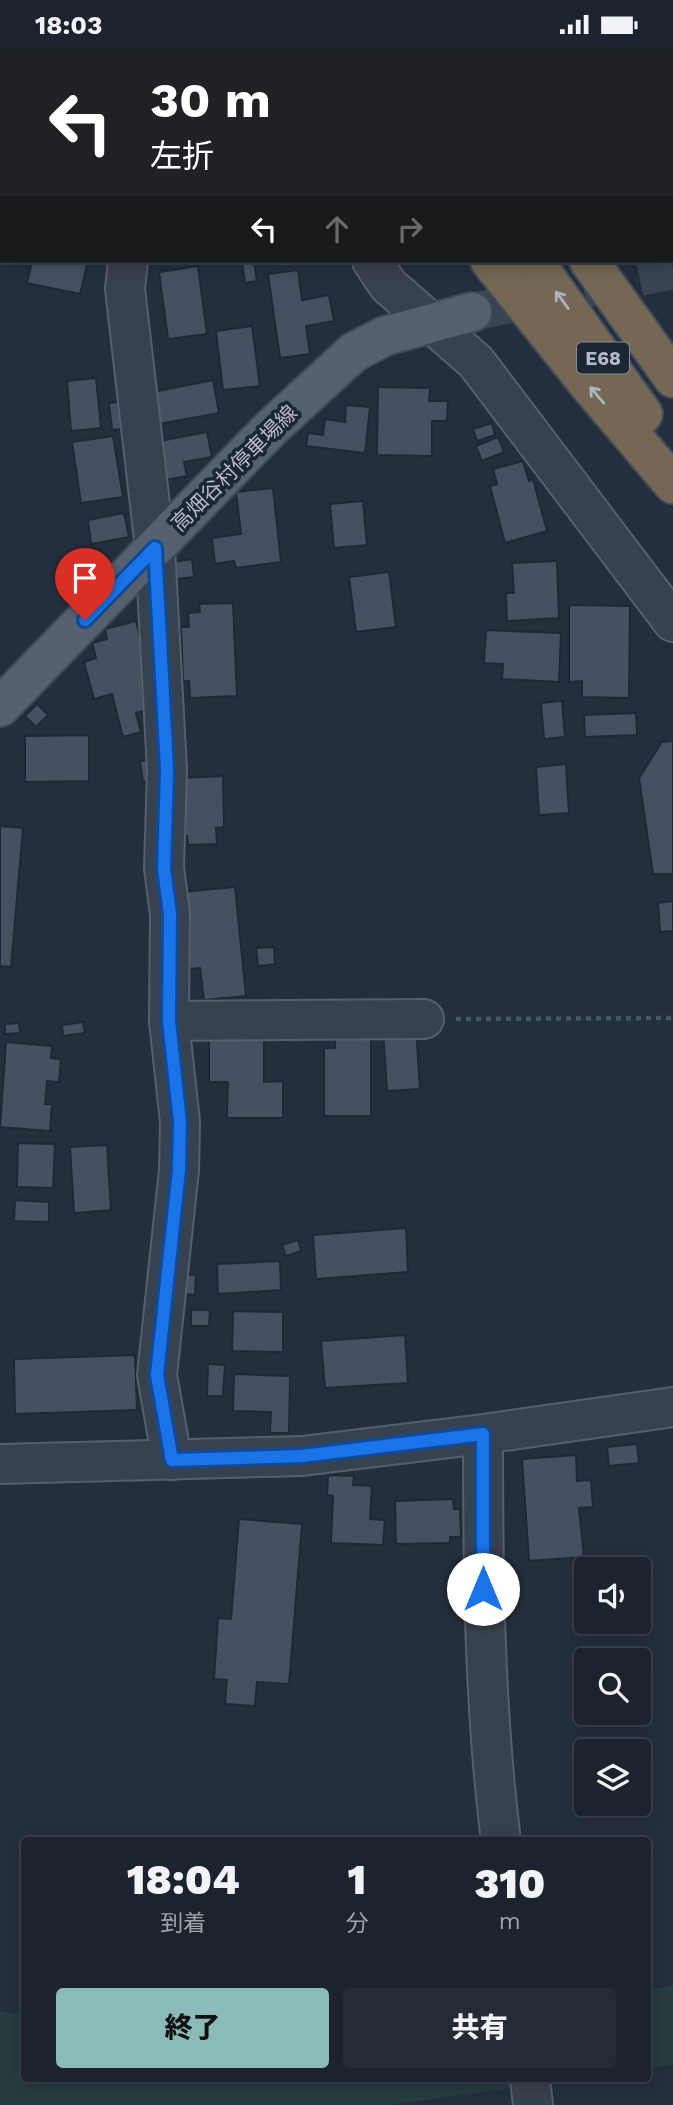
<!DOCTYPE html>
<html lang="ja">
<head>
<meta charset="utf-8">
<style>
  body { margin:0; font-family:"Work Sans","Noto Sans JP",sans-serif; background:#242b36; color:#f1f3f6; height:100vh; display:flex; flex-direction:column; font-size:26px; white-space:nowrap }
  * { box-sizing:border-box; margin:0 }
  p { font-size:23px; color:#a0a4aa }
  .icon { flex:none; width:38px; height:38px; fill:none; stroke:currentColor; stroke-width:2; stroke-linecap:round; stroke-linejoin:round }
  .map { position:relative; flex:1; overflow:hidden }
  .side { position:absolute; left:21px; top:1788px; width:630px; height:245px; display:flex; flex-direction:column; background:#1b232e; border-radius:7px; box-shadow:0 4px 18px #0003,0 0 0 2px #39404a }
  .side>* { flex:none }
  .hud { position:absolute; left:0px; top:0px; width:674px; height:214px; box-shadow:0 4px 18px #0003,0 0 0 2px #39404a; background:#202124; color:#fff; overflow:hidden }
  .buttons { position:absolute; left:574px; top:1508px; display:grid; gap:14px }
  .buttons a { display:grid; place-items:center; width:77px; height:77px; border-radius:7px; background:#1b232e; box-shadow:0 4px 18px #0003,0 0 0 2px #39404a; font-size:35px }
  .pin { position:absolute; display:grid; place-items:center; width:60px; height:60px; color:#fff; margin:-72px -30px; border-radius:50% 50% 50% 0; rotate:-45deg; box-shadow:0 0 7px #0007 }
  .pin .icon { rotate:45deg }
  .me { position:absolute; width:77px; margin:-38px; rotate:0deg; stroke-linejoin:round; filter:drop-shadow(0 0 5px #0008) }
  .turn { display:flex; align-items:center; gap:24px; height:147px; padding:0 35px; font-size:32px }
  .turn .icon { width:91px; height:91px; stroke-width:2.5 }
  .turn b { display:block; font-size:49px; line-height:60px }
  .lanes { display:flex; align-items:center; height:66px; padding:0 35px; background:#0003; justify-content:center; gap:35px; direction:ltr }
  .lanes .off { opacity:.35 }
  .eta { display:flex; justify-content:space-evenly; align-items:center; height:119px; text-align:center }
  .eta b { font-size:42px; font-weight:800; line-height:49px }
  .primary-button { display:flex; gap:14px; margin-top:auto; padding:14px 35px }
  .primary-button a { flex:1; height:80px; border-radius:7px; background:#8bbbb9; color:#111; font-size:28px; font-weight:800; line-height:80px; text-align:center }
  .primary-button a+a { background:#242b36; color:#f1f3f6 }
  .status { display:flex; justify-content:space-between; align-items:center; height:49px; padding:0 35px; background:#1b232e; direction:ltr }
  .status svg { height:19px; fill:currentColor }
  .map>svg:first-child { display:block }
</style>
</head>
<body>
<div class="status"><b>18:03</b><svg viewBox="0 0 49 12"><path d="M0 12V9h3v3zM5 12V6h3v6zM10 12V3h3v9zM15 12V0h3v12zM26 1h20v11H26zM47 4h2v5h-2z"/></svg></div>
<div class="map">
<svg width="673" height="2056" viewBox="0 0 673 2056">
  <rect width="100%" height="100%" fill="#242f3e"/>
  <g fill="#263c3f">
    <polygon points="673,1936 673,2016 648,2019 648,1941"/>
    <polygon points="0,1962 24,1966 24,2030 573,2030 391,2056 0,2056"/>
  </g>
  <g fill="#455162" stroke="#1f2835" stroke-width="2">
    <polygon points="32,212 88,212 80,245 27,234"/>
    <polygon points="254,212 257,232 245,234 242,213"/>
    <polygon points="198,217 207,285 168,290 159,223"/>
    <polygon points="298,221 302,251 329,246 334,272 306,277 310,305 280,309 268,225"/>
    <polygon points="252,277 260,337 223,341 216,282"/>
    <polygon points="96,329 101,379 71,382 67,332"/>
    <polygon points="213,331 219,364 159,375 153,343"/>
    <polygon points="378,338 430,339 429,352 448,352 447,372 432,372 432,407 377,406"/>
    <polygon points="126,352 130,379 112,381 109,354"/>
    <polygon points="346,356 370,358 365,404 306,397 308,384 323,386 325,370 345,373"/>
    <polygon points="492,374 495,386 477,392 473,380"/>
    <polygon points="207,383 212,408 184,413 187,427 166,431 160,392"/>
    <polygon points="113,387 123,448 81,454 72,393"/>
    <polygon points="498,388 504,403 482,412 476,397"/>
    <polygon points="523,412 529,432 533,430 547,482 505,494 490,437 497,435 493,420"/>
    <polygon points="273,439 281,513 236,519 234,512 215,515 212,489 241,485 236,443"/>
    <polygon points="363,452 367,496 334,499 330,455"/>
    <polygon points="124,464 129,488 91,495 88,471"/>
    <polygon points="192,510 194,528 176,530 173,513"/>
    <polygon points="557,512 559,569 507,572 506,544 514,544 512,514"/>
    <polygon points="389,523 396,578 356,583 349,528"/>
    <polygon points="233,554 237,647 190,649 189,632 183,632 181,578 189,578 188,564 200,563 199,555"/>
    <polygon points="569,556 630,557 629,649 582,648 582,632 569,633"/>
    <polygon points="136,572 150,627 154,659 136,664 141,683 123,688 112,645 94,650 84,613 96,609 92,594 107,590 105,580"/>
    <polygon points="486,581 561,584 559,633 502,630 503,615 484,614"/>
    <polygon points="562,652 565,688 544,690 541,654"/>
    <polygon points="37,655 48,666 36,678 25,667"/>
    <polygon points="636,664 637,686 585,688 584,666"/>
    <polygon points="89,686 89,732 25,733 25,687"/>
    <polygon points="673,692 673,825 653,825 639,729 662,693"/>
    <polygon points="153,711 155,732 143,733 140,712"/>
    <polygon points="566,715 569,764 539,766 536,718"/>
    <polygon points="223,727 224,778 216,779 217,795 188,796 187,787 183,787 181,729"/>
    <polygon points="0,777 23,779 11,918 0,917"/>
    <polygon points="235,838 246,947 204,951 200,919 190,920 182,843"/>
    <polygon points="673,852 673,882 660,883 658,854"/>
    <polygon points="274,898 275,915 258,917 256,899"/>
    <polygon points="83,973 85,984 63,987 62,976"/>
    <polygon points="19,974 20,984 5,985 5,975"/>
    <polygon points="416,978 420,1040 387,1042 383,981"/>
    <polygon points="335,984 371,984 371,1067 324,1067 324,999 335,999"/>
    <polygon points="209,988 264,988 264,1033 283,1032 283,1069 227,1069 228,1033 209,1033"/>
    <polygon points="6,993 52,997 51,1009 61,1010 59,1033 47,1032 45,1055 52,1055 50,1082 0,1078"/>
    <polygon points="18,1094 55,1095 53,1139 17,1138"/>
    <polygon points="107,1096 111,1161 74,1164 70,1098"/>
    <polygon points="15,1151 49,1153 49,1173 14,1172"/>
    <polygon points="406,1179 408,1223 316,1230 313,1186"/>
    <polygon points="298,1191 301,1202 286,1207 282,1196"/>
    <polygon points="280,1212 281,1241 218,1245 217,1215"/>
    <polygon points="185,1225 196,1226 195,1246 184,1245"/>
    <polygon points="191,1261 210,1261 209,1277 191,1277"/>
    <polygon points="233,1262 283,1263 283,1303 232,1302"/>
    <polygon points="405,1286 408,1334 325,1339 321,1292"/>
    <polygon points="135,1306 137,1361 15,1365 14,1310"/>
    <polygon points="208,1315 225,1316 223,1347 207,1347"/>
    <polygon points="234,1325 290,1327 289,1384 270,1384 271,1363 233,1362"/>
    <polygon points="637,1395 639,1414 609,1417 607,1398"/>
    <polygon points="576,1406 577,1432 591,1431 593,1458 579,1459 584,1508 529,1512 522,1410"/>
    <polygon points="328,1426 354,1427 353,1436 372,1437 370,1470 385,1471 383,1496 331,1494 333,1447 327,1446"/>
    <polygon points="453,1450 454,1460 460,1460 461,1488 450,1488 450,1494 396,1495 395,1452"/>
    <polygon points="239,1470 302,1475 289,1635 257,1633 255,1657 225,1655 227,1631 214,1630 218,1569 231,1570"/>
  </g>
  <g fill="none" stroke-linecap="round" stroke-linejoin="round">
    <polyline stroke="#3a4453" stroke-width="38" stroke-dasharray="38 19" stroke-linecap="butt" points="472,263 673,221"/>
    <defs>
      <g id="minor">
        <polyline points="218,0 219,2"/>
        <polyline points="332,0 333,2"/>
        <polyline points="161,2 161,0"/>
        <polyline points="0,81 2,81"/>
        <polyline points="128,212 125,240 155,499 167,721 164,819 170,865 169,972 180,1073 179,1121 157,1326 172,1411"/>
        <polyline points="372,212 388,236 476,313 673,573"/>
        <polyline points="169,972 424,970"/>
        <path d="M483,1385C483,1521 484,1657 501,1792"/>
        <polyline points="0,1415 302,1407 483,1385 673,1358"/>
        <polyline points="530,2030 533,2056"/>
      </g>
      <polyline id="major" points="0,658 270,380 354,303 385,287 472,263"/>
      <g id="highway">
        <polyline points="291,0 293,2"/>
        <polyline points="388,0 389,2"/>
        <polyline points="443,0 444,2"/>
        <polyline points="671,0 673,4"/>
        <polyline points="490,212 589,336 673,435"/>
        <polyline points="534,212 643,365"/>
        <polyline points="589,212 673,329"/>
      </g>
    </defs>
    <use href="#minor" stroke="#565f6c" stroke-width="42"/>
    <use href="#major" stroke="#414a57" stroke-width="42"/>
    <use href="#highway" stroke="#434c59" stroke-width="42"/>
    <polyline stroke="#44595c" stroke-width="4.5" stroke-dasharray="5 5" stroke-linecap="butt" points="456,970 673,969"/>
    <use href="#minor" stroke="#38414e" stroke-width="38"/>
    <use href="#major" stroke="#56606e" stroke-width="38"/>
    <use href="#highway" stroke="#746855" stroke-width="38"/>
  </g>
  <defs><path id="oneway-shaft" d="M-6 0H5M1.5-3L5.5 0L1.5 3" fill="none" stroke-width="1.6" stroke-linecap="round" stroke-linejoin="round" transform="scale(1.75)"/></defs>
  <g stroke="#aeb4bd">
    <use href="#oneway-shaft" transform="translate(562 251) rotate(-126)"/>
    <use href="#oneway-shaft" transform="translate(597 346) rotate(-130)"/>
  </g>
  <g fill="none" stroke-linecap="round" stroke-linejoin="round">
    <defs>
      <polyline id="route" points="85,571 155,499 167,721 164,820 170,865 169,972 180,1073 179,1121 157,1326 172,1411 302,1407 483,1385 483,1540"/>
    </defs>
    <use href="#route" stroke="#114b97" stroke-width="18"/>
    <use href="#route" stroke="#1a73e8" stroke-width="12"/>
  </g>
  <g text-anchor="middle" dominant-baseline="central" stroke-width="7" stroke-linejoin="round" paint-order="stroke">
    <rect fill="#1d2633" stroke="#878f9c" stroke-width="2" x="577" y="293.5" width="52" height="31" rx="5"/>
    <g font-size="19" font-weight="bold" fill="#b4bcc9">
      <text x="603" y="309">E68</text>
    </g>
    <g font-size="21" fill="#b4bcc9" stroke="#1d2633">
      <text transform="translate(234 419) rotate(-45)">高畑谷村停車場線</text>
    </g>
  </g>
</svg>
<div class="buttons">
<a><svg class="icon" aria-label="sound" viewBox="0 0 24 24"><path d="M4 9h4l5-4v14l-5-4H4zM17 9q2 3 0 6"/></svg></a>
<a><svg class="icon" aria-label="search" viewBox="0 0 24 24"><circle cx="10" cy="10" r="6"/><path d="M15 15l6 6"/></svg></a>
<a><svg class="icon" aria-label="layers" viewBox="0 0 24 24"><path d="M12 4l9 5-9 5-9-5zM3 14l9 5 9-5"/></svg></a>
</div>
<div class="pin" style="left:85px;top:571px;background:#d93025"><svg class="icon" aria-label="arrive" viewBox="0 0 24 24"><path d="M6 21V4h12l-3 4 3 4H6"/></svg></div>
<svg class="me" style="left:483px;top:1540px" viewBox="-20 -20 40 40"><circle r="19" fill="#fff"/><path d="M0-13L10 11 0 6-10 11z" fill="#1a73e8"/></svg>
<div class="hud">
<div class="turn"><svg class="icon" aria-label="left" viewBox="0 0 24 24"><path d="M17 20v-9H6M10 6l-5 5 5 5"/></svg><div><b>30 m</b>左折</div></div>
<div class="lanes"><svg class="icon" aria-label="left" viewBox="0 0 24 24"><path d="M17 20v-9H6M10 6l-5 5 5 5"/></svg><svg class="icon off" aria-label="ahead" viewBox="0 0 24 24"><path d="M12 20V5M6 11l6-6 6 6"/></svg><svg class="icon off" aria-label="right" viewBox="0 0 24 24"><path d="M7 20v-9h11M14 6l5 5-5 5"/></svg></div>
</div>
<section class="side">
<div class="eta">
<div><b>18:04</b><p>到着</p></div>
<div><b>1</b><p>分</p></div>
<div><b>310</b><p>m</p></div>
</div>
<div class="primary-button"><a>終了</a><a>共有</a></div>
</section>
</div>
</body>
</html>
